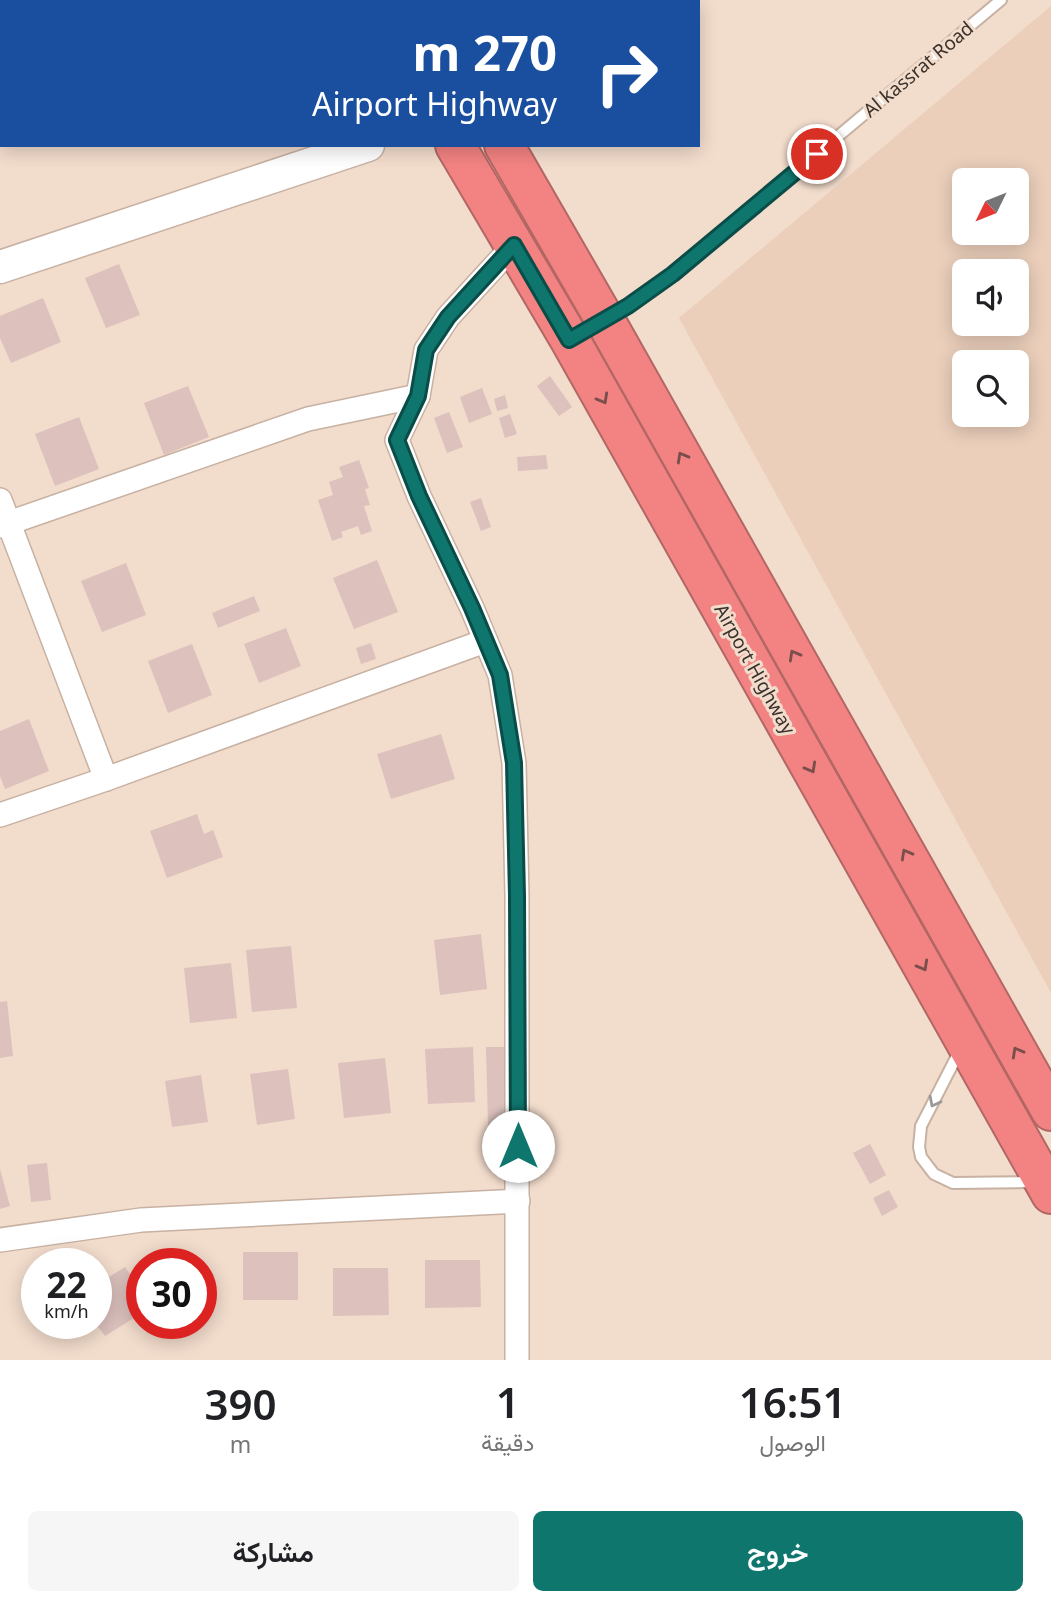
<!DOCTYPE html>
<html lang="ar">
<head>
<meta charset="utf-8">
<style>
  body { margin:0; font-family:"Noto Sans",Vazirmatn,sans-serif; background:#f6f6f6; color:#202124; direction:rtl; height:100vh; display:flex; flex-direction:column; font-size:26px; white-space:nowrap }
  * { box-sizing:border-box; margin:0 }
  p { font-size:23px; color:#757577 }
  .icon { flex:none; width:38px; height:38px; fill:none; stroke:currentColor; stroke-width:2; stroke-linecap:round; stroke-linejoin:round }
  .map { position:relative; height:1360px; overflow:hidden; direction:ltr }
  .details { display:flex; flex-direction:column; background:#fff; flex:1 }
  .details>* { flex:none }
  .guide { position:absolute; left:0px; top:0px; width:700px; height:147px; box-shadow:0 4px 18px #0003; direction:rtl; background:#1a4fa0; color:#fff; overflow:hidden }
  .needle { width:46px; rotate:227deg }
  .fabs { position:absolute; left:952px; top:168px; display:grid; gap:14px }
  .fabs a { display:grid; place-items:center; width:77px; height:77px; border-radius:10px; background:#fff; box-shadow:0 4px 18px #0003; font-size:35px }
  .speed { position:absolute; left:21px; top:1248px; display:flex; gap:14px; font-size:35px; font-weight:700; text-align:center }
  .speed>* { display:grid; place-content:center; width:91px; height:91px; border-radius:50%; background:#fff; box-shadow:0 4px 18px #0003; line-height:1 }
  .speed small { font-size:18px; font-weight:400 }
  .speed .limit { border:10px solid #d22; background:#fff; color:#111 }
  .pin { position:absolute; display:grid; place-items:center; width:60px; height:60px; color:#fff; margin:-30px; border:4px solid #fff; border-radius:50%; box-shadow:0 2px 7px #0007 }
  .me { position:absolute; width:77px; margin:-38px; rotate:0deg; stroke-linejoin:round; filter:drop-shadow(0 0 5px #0008) }
  .turn { display:flex; align-items:center; gap:24px; height:147px; padding:0 28px; font-size:32px }
  .turn .icon { width:91px; height:91px; stroke-width:2.5 }
  .turn b { display:block; font-size:49px; line-height:60px }
  .eta { display:flex; justify-content:space-evenly; align-items:center; height:119px; text-align:center }
  .eta b { font-size:42px; font-weight:600; line-height:49px }
  .primary-button { display:flex; gap:14px; margin-top:auto; padding:14px 28px }
  .primary-button a { flex:1; height:80px; border-radius:10px; background:#0f766e; color:#fff; font-size:28px; font-weight:600; line-height:80px; text-align:center }
  .primary-button a+a { background:#f6f6f6; color:#202124 }
  .map>svg:first-child { display:block }
</style>
</head>
<body>
<div class="map">
<svg width="1051" height="1360" viewBox="0 0 1051 1360">
  <rect width="100%" height="100%" fill="#f2dccc"/>
  <path fill="#ebcfbb" fill-rule="evenodd" d="M1051,6V993L679,318ZM964,180H1017V233H964ZM964,271H1017V324H964ZM964,362H1017V415H964Z"/>
  <g fill="#dcc1bd">
    <polygon points="119,264 140,315 106,328 85,278"/>
    <polygon points="43,298 61,342 11,363 0,338 0,316"/>
    <polygon points="550,376 572,407 559,416 537,386"/>
    <polygon points="188,386 209,437 164,455 144,403"/>
    <polygon points="482,388 492,414 469,423 460,397"/>
    <polygon points="505,395 508,408 497,411 494,399"/>
    <polygon points="449,412 463,447 447,453 434,418"/>
    <polygon points="510,414 517,434 505,438 499,418"/>
    <polygon points="79,417 99,469 55,486 35,434"/>
    <polygon points="546,455 548,469 518,471 517,457"/>
    <polygon points="359,460 369,488 365,489 370,505 364,506 372,531 361,535 358,526 341,532 343,537 332,541 318,500 333,495 329,482 343,477 339,467"/>
    <polygon points="481,498 491,527 481,531 470,502"/>
    <polygon points="377,560 398,612 354,629 333,578"/>
    <polygon points="126,563 146,615 102,632 81,581"/>
    <polygon points="254,596 260,611 218,628 212,613"/>
    <polygon points="286,628 301,666 259,683 244,644"/>
    <polygon points="371,643 376,659 361,664 356,648"/>
    <polygon points="192,644 212,695 168,713 148,661"/>
    <polygon points="29,719 49,771 5,789 0,776 0,731"/>
    <polygon points="441,734 455,779 391,799 377,754"/>
    <polygon points="197,814 204,834 213,830 223,857 167,878 150,831"/>
    <polygon points="481,934 487,989 440,995 434,940"/>
    <polygon points="291,946 297,1008 252,1012 246,950"/>
    <polygon points="231,963 237,1018 190,1023 184,968"/>
    <polygon points="7,1001 13,1056 0,1058 0,1002"/>
    <polygon points="473,1047 475,1102 428,1104 425,1049"/>
    <polygon points="486,1047 506,1047 509,1164 489,1164"/>
    <polygon points="385,1058 391,1113 344,1118 338,1063"/>
    <polygon points="288,1069 295,1119 257,1125 250,1074"/>
    <polygon points="201,1075 208,1122 172,1127 165,1081"/>
    <polygon points="870,1144 886,1175 870,1184 853,1153"/>
    <polygon points="47,1163 51,1200 31,1202 27,1165"/>
    <polygon points="0,1169 10,1206 0,1209"/>
    <polygon points="889,1190 898,1207 882,1216 873,1198"/>
    <rect x="243" y="1252" width="55" height="48"/>
    <polygon points="425,1260 480,1260 481,1307 425,1308"/>
    <polygon points="125,1267 142,1292 142,1313 105,1336 96,1324 96,1285"/>
    <polygon points="333,1268 388,1268 389,1315 333,1316"/>
  </g>
  <g fill="none" stroke-linecap="round" stroke-linejoin="round">
    <defs>
      <g id="lane">
        <polyline points="610,317 651,290 673,274 1001,0"/>
        <polyline points="960,1050 921,1126 919,1147 921,1157 934,1174 953,1183 1036,1182"/>
      </g>
      <g id="street">
        <polyline points="514,245 448,317 426,350 418,396 397,440 419,496 472,608 500,675 514,763 517,896 517,1360"/>
        <polyline points="0,500 106,779"/>
        <polyline points="0,526 308,419 418,396"/>
        <polyline points="0,815 106,779 485,641"/>
        <polyline points="0,1240 141,1220 518,1201"/>
      </g>
      <polyline id="secondary" points="0,267 368,145"/>
      <g id="highway">
        <polyline points="371,0 372,2"/>
        <polyline points="419,0 420,2"/>
        <polyline points="455,145 570,340 1051,1194"/>
        <polyline points="504,145 605,320 1051,1111"/>
      </g>
    </defs>
    <use href="#lane" stroke="#c7b1a2" stroke-width="14"/>
    <use href="#street" stroke="#c7b1a2" stroke-width="26"/>
    <use href="#secondary" stroke="#c7b1a2" stroke-width="35"/>
    <use href="#highway" stroke="#b26764" stroke-width="42"/>
    <use href="#lane" stroke="#fff" stroke-width="10"/>
    <use href="#street" stroke="#fff" stroke-width="23"/>
    <use href="#secondary" stroke="#fff" stroke-width="32"/>
    <use href="#highway" stroke="#f28382" stroke-width="38"/>
  </g>
  <defs><path id="oneway-chevron" d="M-2-3.5L2.5 0L-2 3.5" fill="none" stroke-width="1.6" stroke-linecap="round" stroke-linejoin="round" transform="scale(1.75)"/></defs>
  <g stroke="#7a4e4a">
    <use href="#oneway-chevron" transform="translate(603 399) rotate(61)"/>
    <use href="#oneway-chevron" transform="translate(682 457) rotate(-119)"/>
    <use href="#oneway-chevron" transform="translate(794 655) rotate(-119)"/>
    <use href="#oneway-chevron" transform="translate(811 768) rotate(61)"/>
    <use href="#oneway-chevron" transform="translate(906 854) rotate(-119)"/>
    <use href="#oneway-chevron" transform="translate(923 966) rotate(61)"/>
    <use href="#oneway-chevron" transform="translate(1017 1052) rotate(-119)"/>
  </g>
  <use stroke="#9c9896" href="#oneway-chevron" transform="translate(934 1102) rotate(117)"/>
  <g fill="none" stroke-linecap="round" stroke-linejoin="round">
    <defs>
      <polyline id="route" points="518,1146 517,896 514,763 500,675 472,608 419,496 397,440 418,396 426,350 448,317 514,245 569,340 628,306 673,274 817,154"/>
    </defs>
    <use href="#route" stroke="#0a4d48" stroke-width="18"/>
    <use href="#route" stroke="#0f766e" stroke-width="12"/>
  </g>
  <g text-anchor="middle" dominant-baseline="central" stroke-width="6" stroke-linejoin="round" paint-order="stroke">
    <g font-size="19" fill="#3a322c" stroke="#f2dccc">
      <text transform="translate(918 69) rotate(-40)">Al kassrat Road</text>
      <text transform="translate(755 669) rotate(61)">Airport Highway</text>
    </g>
  </g>
</svg>
<div class="fabs">
<a><svg class="needle" viewBox="-14 -14 28 28"><path d="M0-13l5 13h-10z" fill="#e53935"/><path d="M0 13l5-13h-10z" fill="#757577"/></svg></a>
<a><svg class="icon" aria-label="sound" viewBox="0 0 24 24"><path d="M4 9h4l5-4v14l-5-4H4zM17 9q2 3 0 6"/></svg></a>
<a><svg class="icon" aria-label="search" viewBox="0 0 24 24"><circle cx="10" cy="10" r="6"/><path d="M15 15l6 6"/></svg></a>
</div>
<div class="speed"><div>22<small>km/h</small></div><div class="limit">30</div></div>
<div class="pin" style="left:817px;top:154px;background:#d93025"><svg class="icon" aria-label="arrive" viewBox="0 0 24 24"><path d="M6 21V4h12l-3 4 3 4H6"/></svg></div>
<svg class="me" style="left:518px;top:1146px" viewBox="-20 -20 40 40"><circle r="19" fill="#fff"/><path d="M0-13L10 11 0 6-10 11z" fill="#0f766e"/></svg>
<div class="guide">
<div class="turn"><svg class="icon" aria-label="right" viewBox="0 0 24 24"><path d="M7 20v-9h11M14 6l5 5-5 5"/></svg><div><b>270 m</b>Airport Highway</div></div>
</div>
</div>
<section class="details">
<div class="eta">
<div><b>16:51</b><p>الوصول</p></div>
<div><b>1</b><p>دقيقة</p></div>
<div><b>390</b><p>m</p></div>
</div>
<div class="primary-button"><a>خروج</a><a>مشاركة</a></div>
</section>
</body>
</html>
